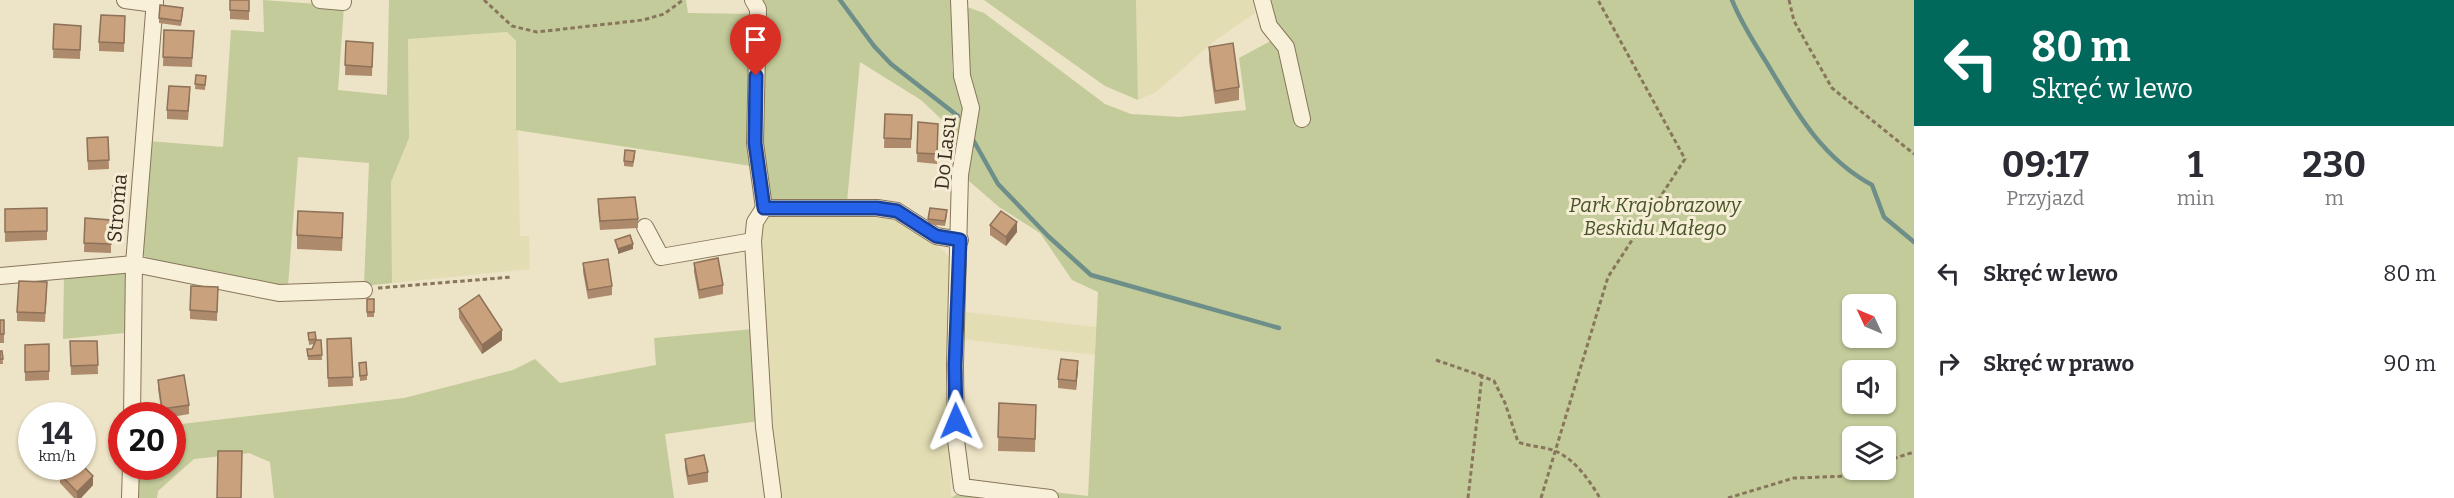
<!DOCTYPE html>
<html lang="pl">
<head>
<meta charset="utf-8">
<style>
  body { margin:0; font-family:Bitter,serif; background:#f7f7f7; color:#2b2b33; height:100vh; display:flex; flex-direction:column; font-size:22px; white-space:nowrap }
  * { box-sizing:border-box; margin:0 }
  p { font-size:20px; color:#7c7c81 }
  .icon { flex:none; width:33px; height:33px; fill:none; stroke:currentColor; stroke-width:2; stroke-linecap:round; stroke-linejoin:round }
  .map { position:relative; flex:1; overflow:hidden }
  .drawer { display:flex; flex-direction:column; background:#fff; width:540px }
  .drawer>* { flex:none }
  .banner { background:#00695c; color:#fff; overflow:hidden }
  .needle { width:39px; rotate:314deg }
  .buttons { position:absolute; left:1842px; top:294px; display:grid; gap:12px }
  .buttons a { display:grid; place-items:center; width:54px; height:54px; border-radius:9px; background:#fff; box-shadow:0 2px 4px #0004; font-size:30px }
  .speed { position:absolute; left:18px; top:402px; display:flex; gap:12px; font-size:30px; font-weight:700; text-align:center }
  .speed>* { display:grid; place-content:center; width:78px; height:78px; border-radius:50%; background:#fff; box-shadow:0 2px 4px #0004; line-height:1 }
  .speed small { font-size:15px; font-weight:400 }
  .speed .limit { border:9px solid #d22; background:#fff; color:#111 }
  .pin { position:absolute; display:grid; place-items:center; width:51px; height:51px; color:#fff; margin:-62px -26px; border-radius:50% 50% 50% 0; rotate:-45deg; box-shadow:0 0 6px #0007 }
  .pin .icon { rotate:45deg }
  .me { position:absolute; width:66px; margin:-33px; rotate:359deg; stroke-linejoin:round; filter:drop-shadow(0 0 4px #0008) }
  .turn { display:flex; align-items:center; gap:21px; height:126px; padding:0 18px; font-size:27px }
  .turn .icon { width:78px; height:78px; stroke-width:2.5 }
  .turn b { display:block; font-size:42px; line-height:51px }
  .eta { display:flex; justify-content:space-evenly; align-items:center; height:102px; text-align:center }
  .eta b { font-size:36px; font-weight:700; line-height:42px }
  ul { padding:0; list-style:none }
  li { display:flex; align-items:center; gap:18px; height:90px; padding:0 18px }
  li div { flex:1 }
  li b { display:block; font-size:22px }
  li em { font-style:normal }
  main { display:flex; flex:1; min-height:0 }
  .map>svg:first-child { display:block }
</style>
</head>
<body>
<main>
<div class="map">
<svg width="1914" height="498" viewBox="0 0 1914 498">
  <rect width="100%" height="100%" fill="#ede3c6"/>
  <g fill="#e3ddb3">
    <polygon points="1136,0 1253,0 1255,13 1213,42 1156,92 1138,100"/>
    <polygon points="507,32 516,41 520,236 529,236 530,269 392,283 391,182 409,138 408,39"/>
    <polygon points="766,216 894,218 938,246 951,258 947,401 951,498 780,498 765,352 761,234"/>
    <polygon points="966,312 1096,327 1095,355 962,339"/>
  </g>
  <g fill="#c3cb9a" fill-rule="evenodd">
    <polygon points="263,0 344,6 338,90 387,95 389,0 686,0 688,13 753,14 751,166 516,130 516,41 507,32 408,39 409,138 391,182 392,283 364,286 369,163 298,157 288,286 270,286 154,263 139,252 148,141 223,147 231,30 264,32"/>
    <polygon points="759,0 952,0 952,70 965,107 958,135 921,100 860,62 847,202 776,204 769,197 762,143"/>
    <polygon points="984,0 1136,0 1138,100 1105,86"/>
    <path d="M1268,0H1914V498H951L974,483L1088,496L1098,292L1072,280L1040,233L999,207L969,181L971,90L967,7L984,13L1105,104L1131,114L1179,117L1246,110L1239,58L1276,38ZM1852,304H1886V338H1852ZM1852,370H1886V404H1852ZM1852,436H1886V470H1852Z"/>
    <polygon points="124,269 130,279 124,333 63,339 64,274"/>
    <polygon points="754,329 759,421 665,434 674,498 274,498 270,462 249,453 194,459 158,491 157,498 137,498 138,467 172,466 173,425 404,398 513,370 535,359 560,383 656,365 654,338"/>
  </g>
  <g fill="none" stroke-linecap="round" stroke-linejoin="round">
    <g stroke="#6e8f89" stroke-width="4.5">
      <polyline points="840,0 874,46 891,64 958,116"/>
      <path d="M1732,0C1741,23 1755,44 1768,65C1796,112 1822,158 1872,185L1884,217L1914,242"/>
      <polyline points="972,138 998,184 1048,236 1091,275 1279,328"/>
    </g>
    <defs>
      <g id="minor">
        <polyline points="125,0 155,4"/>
        <polyline points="320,0 343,2"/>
        <polyline points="753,0 758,9 755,143 764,208"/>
        <polyline points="959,0 962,76 971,108 960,175 955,365 956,440 962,487 1050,498"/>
        <polyline points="1262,0 1269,26 1286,47 1302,119"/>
        <polyline points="645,227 661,257 753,241"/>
        <polyline points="0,276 134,264 279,293 364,290"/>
        <polyline points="132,416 134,264 155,0"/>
        <polyline points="773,496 764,427 753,241 755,222 764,208 877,208 897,211 936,236 960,240"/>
        <polyline points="130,498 131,466"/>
      </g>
    </defs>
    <use href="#minor" stroke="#88765c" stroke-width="18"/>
    <g stroke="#88765c" stroke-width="3" stroke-dasharray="4.5 3" stroke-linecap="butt">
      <polyline points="484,0 512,26 537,32 643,20 664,14 683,0"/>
      <polyline points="1789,0 1794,21 1832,88 1914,154"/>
      <polyline points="378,288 512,277"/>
      <polyline points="1436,360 1482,376"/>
      <polyline points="1886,461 1914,452"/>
      <path d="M1468,498L1482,376L1494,381L1505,403L1518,442C1531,447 1543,446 1555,451C1575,459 1589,480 1600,498"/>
      <polyline points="1541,498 1608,277 1685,159 1598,0"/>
      <polyline points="1728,498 1794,478 1852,476 1866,470"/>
    </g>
    <use href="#minor" stroke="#f8f0d9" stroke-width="16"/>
  </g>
  <g fill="#ae8a6c">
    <polygon points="249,0 249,20 230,19 230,10"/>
    <polygon points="183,13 181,26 159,23 159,18"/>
    <polygon points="125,16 124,52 99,51 99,42"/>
    <polygon points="54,24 81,26 80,59 53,58"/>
    <polygon points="164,30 194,31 192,67 163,66"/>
    <polygon points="346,41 373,43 372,76 345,75"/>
    <polygon points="1209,47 1239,87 1239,100 1215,104 1209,61"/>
    <polygon points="196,75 206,76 205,90 195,89"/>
    <polygon points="190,96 188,120 167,119 167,110"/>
    <polygon points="885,114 912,115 911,148 884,148"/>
    <polygon points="918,122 938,124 937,164 917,162"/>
    <polygon points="108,137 109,169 88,170 87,138"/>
    <polygon points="635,156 633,167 624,166 624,161"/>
    <polygon points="113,186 127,187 126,203 112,202"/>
    <polygon points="598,199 638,219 638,228 600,230 598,209"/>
    <polygon points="47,208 47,240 5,242 5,209"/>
    <polygon points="947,215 945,226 928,224 928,219"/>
    <polygon points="85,218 111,220 111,253 84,252"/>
    <polygon points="990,225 1017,232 1006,246 990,235"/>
    <polygon points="343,227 342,251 297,249 297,235"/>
    <polygon points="583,263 612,286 612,295 588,299 583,272"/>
    <polygon points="694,263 723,285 723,294 699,299 694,272"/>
    <polygon points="218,287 217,321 190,319 190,310"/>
    <polygon points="47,291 45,322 17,321 17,312"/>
    <rect x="367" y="299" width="7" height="18"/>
    <polygon points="459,309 502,340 482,354 459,318"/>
    <rect x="0" y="320" width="4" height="23"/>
    <polygon points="315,332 316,340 321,340 322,360 308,360 307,349 312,349 314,344 309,345 308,333"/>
    <polygon points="351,338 353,386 328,387 327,339"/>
    <polygon points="70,341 97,341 98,374 71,375"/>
    <polygon points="49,344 49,380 25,381 25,345"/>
    <polygon points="0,351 2,351 3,364 0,364"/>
    <polygon points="359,368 367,375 367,380 360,381"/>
    <polygon points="1078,370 1076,390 1058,388 1058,379"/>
    <polygon points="158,380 189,405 189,414 172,417 172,416 162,416 158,389"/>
    <polygon points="999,403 1036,405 1035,452 998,451"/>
    <polygon points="685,459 708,472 708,482 688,485 685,468"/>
    <polygon points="60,474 93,485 81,498 74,498 60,483"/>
  </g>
  <g fill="#8d7158">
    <polygon points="1017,222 1017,232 1006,246 1006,237"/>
    <polygon points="633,244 633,249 618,254 618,249"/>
    <polygon points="502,330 502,340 482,354 482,345"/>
    <polygon points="1078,361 1078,370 1076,390 1076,381"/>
    <polygon points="87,427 87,437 82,439 82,430"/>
    <polygon points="93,476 93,485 81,498 77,498 77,492"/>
  </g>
  <g fill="#caa17d" stroke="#8d7158" stroke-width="1.5">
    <polygon points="230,0 249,0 249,11 230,10"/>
    <polygon points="160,5 183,8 181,21 159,18"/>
    <polygon points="101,15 125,16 124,43 99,42"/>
    <polygon points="54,24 81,26 80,50 53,49"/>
    <polygon points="164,30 194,31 192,58 163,57"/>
    <polygon points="346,41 373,43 372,67 345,65"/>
    <polygon points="1233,43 1239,87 1215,91 1209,47"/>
    <polygon points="196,75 206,76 205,85 195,84"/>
    <polygon points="169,86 190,87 188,111 167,110"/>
    <polygon points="885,114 912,115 911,139 884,138"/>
    <polygon points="918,122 938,124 937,154 917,153"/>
    <polygon points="108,137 109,160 88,161 87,138"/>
    <polygon points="625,150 635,151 633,162 624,161"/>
    <polygon points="113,186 127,187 126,199 112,197"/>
    <polygon points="635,197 638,219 600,221 598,199"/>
    <polygon points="47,208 47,231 5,232 5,209"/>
    <polygon points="930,208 947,210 945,221 928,219"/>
    <polygon points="298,211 343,213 342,238 297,235"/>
    <polygon points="1001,211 1017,222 1006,237 990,225"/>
    <polygon points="85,218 111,220 111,244 84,243"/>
    <polygon points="630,235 633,244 618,249 615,240"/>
    <polygon points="718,258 723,285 699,290 694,263"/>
    <polygon points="608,259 612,286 588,290 583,263"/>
    <polygon points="19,281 47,282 45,313 17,312"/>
    <polygon points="191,286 218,287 217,312 190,310"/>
    <polygon points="479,295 502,330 482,345 459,309"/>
    <rect x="367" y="299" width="7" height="13"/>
    <rect x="0" y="320" width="4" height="14"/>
    <polygon points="315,332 316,339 309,340 308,333"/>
    <polygon points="351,338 353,377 328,378 327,339"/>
    <polygon points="316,340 321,340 322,355 308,356 307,349 312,349"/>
    <polygon points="70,341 97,341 98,365 71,366"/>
    <polygon points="49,344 49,371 25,372 25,345"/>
    <polygon points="0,351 2,351 3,359 0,359"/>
    <polygon points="1061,359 1078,361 1076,381 1058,379"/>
    <polygon points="366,362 367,375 360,376 359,363"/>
    <polygon points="184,375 189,405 162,409 158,380"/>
    <polygon points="999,403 1036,405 1035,439 998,437"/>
    <polygon points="79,412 81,416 71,416"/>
    <polygon points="82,419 87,427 82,430"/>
    <polygon points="218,451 242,451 241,498 217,498"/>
    <polygon points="704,455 708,472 688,476 685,459"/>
    <polygon points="82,465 93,476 77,492 60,474 67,466 82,466"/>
  </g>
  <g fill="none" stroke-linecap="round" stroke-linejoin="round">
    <defs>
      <polyline id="route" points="756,76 755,143 764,208 877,208 897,211 936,236 960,240 955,365 956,421"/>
    </defs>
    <use href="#route" stroke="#184099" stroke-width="15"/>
    <use href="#route" stroke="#2563eb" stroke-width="10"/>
  </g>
  <g text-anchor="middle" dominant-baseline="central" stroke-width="6" stroke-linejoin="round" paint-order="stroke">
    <g font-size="20" fill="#392d1f" stroke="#f5edd5">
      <text transform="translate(945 153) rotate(-84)">Do Lasu</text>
      <text transform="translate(117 208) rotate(-85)">Stroma</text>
    </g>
    <g font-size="20" font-style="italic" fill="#475427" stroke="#f5edd5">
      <text x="1655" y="205">Park Krajobrazowy<tspan x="1655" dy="23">Beskidu Małego</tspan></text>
    </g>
  </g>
</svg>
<div class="buttons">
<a><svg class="needle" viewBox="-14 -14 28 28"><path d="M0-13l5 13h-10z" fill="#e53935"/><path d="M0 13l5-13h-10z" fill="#7c7c81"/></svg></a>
<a><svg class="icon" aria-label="sound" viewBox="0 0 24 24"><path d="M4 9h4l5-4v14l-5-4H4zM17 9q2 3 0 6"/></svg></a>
<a><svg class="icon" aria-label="layers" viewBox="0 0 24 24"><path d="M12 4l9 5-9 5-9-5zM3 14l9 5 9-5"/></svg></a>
</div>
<div class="speed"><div>14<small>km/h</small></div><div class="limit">20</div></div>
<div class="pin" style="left:756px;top:76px;background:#d93025"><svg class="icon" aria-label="arrive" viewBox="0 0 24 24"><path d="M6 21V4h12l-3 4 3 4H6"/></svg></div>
<svg class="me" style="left:956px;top:421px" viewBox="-20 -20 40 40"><path d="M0-17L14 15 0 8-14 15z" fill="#2563eb" stroke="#fff" stroke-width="4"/></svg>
</div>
<section class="drawer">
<div class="banner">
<div class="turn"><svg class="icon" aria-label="left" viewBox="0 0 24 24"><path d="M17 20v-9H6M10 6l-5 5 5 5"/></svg><div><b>80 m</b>Skręć w lewo</div></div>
</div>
<div class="eta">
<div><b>09:17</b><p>Przyjazd</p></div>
<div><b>1</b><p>min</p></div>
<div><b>230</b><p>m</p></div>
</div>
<ul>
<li><svg class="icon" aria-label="left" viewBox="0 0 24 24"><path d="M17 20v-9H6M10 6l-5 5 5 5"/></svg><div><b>Skręć w lewo</b></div><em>80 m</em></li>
<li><svg class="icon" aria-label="right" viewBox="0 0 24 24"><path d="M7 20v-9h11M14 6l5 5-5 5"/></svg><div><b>Skręć w prawo</b></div><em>90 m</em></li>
</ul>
</section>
</main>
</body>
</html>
